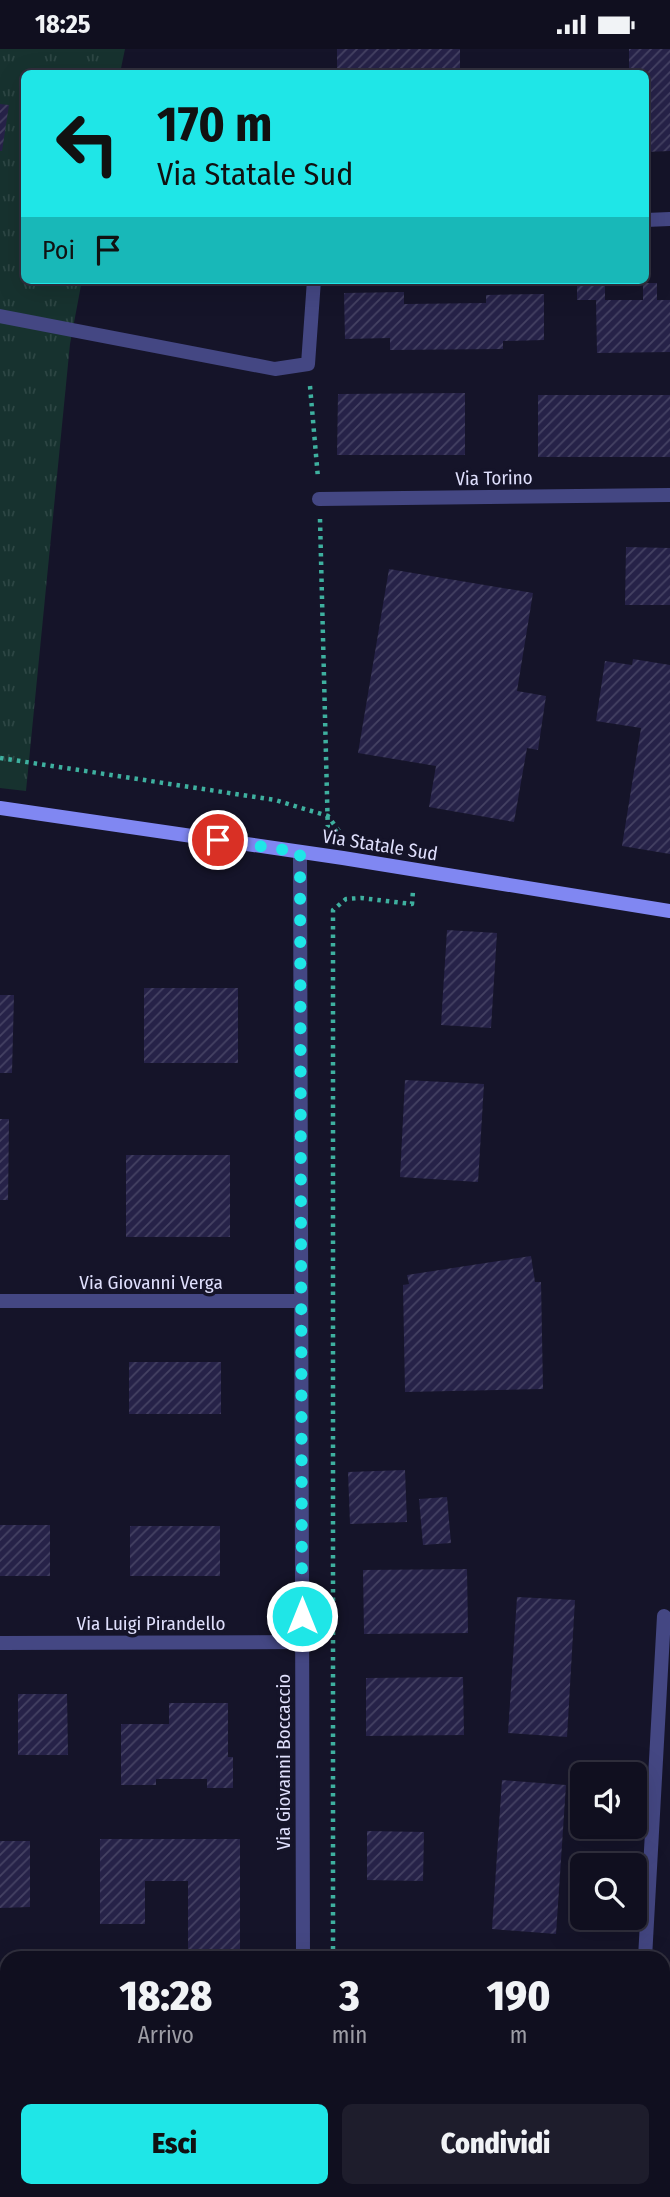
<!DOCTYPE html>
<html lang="it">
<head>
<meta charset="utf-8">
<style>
  body { margin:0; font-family:"Fira Sans Condensed",sans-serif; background:#1e1d2c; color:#f1f3f6; height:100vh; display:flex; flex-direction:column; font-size:26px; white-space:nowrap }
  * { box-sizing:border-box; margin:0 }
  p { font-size:23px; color:#9c9ca4 }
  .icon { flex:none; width:38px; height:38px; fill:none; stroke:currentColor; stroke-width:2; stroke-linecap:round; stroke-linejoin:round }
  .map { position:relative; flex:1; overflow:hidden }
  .side { position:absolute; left:0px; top:1902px; width:670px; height:247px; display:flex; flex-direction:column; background:#100f1f; border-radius:21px 21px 0 0; box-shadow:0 7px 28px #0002,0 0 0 2px #302f3d }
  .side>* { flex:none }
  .guide { position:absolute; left:21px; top:21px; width:628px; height:214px; border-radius:10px; box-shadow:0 7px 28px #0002,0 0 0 2px #302f3d; background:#1fe6e7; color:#111; overflow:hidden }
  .tools { position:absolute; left:570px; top:1713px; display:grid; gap:14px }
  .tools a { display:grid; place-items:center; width:77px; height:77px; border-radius:10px; background:#100f1f; box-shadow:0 7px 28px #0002,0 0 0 2px #302f3d; font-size:35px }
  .pin { position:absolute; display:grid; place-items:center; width:60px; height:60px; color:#fff; margin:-30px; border:4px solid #fff; border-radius:50%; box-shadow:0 2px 7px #0007 }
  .me { position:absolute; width:77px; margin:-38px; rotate:0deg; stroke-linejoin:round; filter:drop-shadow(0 0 5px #0008) }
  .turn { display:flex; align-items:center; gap:24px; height:147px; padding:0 21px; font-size:32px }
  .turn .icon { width:91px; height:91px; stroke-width:2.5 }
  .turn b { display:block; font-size:49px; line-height:60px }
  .then { display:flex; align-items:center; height:66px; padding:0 21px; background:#0003; gap:14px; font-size:26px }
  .eta { display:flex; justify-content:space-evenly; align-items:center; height:119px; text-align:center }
  .eta b { font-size:42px; font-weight:800; line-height:49px }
  .action { display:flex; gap:14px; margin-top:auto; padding:14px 21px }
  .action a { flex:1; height:80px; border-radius:10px; background:#1fe6e7; color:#111; font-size:28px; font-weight:800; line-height:80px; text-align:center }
  .action a+a { background:#1e1d2c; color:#f1f3f6 }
  .status { display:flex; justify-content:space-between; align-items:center; height:49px; padding:0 35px; background:#100f1f; direction:ltr }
  .status svg { height:19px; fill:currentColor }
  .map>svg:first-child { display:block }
</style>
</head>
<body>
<div class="status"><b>18:25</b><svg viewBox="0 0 49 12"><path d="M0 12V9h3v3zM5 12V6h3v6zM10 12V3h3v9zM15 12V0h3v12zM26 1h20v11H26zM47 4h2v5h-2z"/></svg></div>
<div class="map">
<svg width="670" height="2148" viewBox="0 0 670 2148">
  <defs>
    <pattern id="grass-tufts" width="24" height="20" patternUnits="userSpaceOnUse" patternTransform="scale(1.75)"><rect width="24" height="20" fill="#17322f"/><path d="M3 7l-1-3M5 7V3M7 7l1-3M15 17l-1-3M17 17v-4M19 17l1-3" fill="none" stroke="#2d4644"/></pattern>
    <pattern id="building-hatch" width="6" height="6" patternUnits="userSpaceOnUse" patternTransform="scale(1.75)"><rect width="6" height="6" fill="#262248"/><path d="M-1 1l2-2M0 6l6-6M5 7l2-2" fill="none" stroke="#454263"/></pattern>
  </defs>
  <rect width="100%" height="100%" fill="#151429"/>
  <polygon fill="url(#grass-tufts)" points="0,0 125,0 120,24 24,24 24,231 82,231 70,295 26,742 0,739"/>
  <g fill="url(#building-hatch)">
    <rect x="337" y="0" width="123" height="24"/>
    <polygon points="629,0 670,0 670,102 646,103 646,24 629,24"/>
    <polygon points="0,55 9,56 2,102 0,102"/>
    <polygon points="577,231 605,231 605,251 643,251 643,234 657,234 657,251 670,251 670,303 597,304 596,251 577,251"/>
    <polygon points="404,243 404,255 486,254 486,246 544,245 544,291 503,292 503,300 390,301 390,289 345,290 344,244"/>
    <polygon points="465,344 465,406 337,406 338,345"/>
    <rect x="538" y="346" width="132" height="62"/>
    <polygon points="626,498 670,499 670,556 625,556"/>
    <polygon points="389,520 533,544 517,642 546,647 538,701 527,699 514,773 429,758 436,717 358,704"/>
    <polygon points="633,610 670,616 670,805 622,797 641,679 596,672 605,612 632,616"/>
    <polygon points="447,881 497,884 491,979 441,976"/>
    <rect x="144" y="939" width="94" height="75"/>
    <polygon points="0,946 14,946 12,1024 0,1024"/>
    <polygon points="405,1031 484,1035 478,1133 400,1128"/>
    <polygon points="0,1070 9,1070 8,1151 0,1151"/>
    <rect x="126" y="1106" width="104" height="82"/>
    <polygon points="531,1207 535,1233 541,1233 543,1340 405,1343 403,1236 409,1235 407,1226"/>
    <rect x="129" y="1313" width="92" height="52"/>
    <polygon points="405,1421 407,1473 350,1475 348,1423"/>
    <polygon points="447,1448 451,1494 423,1496 419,1450"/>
    <rect x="0" y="1476" width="50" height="51"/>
    <rect x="130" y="1477" width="90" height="50"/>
    <polygon points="467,1520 468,1584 364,1585 363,1521"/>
    <polygon points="517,1548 575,1551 567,1688 508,1684"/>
    <polygon points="463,1628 464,1686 366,1687 366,1629"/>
    <polygon points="18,1645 67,1645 68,1706 18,1706"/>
    <polygon points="169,1654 228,1654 228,1708 233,1708 233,1739 207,1739 207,1730 156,1730 156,1736 121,1736 121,1675 169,1675"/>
    <polygon points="502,1731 566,1736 556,1885 492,1880"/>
    <polygon points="367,1782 424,1783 423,1832 367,1831"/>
    <polygon points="100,1790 240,1790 240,1900 188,1900 188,1832 145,1832 145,1875 100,1875"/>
    <polygon points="0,1792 30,1792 30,1858 0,1859"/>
  </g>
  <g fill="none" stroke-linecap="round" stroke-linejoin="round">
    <g stroke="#3eb09f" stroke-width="4.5" stroke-dasharray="3.5 5" stroke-linecap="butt">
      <polyline points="310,337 318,429"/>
      <polyline points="320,470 328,786"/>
      <polyline points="0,709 275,751 328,767 341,785"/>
      <polyline points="333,1909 333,861 346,850 361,849 412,855 413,842"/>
      <polyline points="0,1946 7,1948"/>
    </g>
    <polyline stroke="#444783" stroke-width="14" points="0,267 275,320 308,315 314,231"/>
    <g stroke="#444783" stroke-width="14">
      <polyline points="646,171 670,170"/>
      <polyline points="319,450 670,446"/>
      <polyline points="300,803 303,1909"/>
      <polyline points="0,1252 301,1252"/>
      <polyline points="0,1594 302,1593"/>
      <polyline points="645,1909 664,1567"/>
      <polyline points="663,2063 670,2064"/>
    </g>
    <polyline stroke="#8087f2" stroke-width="14" points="0,759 343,809 670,862"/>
  </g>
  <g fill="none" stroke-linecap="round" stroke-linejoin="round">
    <polyline stroke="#1fe6e7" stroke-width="12" stroke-dasharray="0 21.6" points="218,791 300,803 302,1567"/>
  </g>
  <g text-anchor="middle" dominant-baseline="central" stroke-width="7" stroke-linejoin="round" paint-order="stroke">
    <g font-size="19" fill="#dfdffc" stroke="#151429">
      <text transform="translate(494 429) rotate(-1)">Via Torino</text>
      <text transform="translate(380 796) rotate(9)">Via Statale Sud</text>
      <text x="151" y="1233">Via Giovanni Verga</text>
      <text x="151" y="1574">Via Luigi Pirandello</text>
      <text transform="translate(283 1713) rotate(-90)">Via Giovanni Boccaccio</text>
    </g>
  </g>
</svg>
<div class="tools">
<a><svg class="icon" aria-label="sound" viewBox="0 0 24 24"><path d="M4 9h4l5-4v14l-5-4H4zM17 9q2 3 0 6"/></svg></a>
<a><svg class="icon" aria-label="search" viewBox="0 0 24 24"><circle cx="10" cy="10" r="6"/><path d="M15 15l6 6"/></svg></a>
</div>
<div class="pin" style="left:218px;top:791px;background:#d93025"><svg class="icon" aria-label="arrive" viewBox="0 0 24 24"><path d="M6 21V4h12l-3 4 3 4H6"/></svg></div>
<svg class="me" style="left:302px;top:1567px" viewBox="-20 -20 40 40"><circle r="17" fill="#1fe6e7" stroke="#fff" stroke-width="3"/><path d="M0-11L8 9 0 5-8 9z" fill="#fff"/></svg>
<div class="guide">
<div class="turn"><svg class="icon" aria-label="left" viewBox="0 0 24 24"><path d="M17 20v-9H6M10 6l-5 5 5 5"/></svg><div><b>170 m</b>Via Statale Sud</div></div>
<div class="then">Poi<svg class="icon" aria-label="arrive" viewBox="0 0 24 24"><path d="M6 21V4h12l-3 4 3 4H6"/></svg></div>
</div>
<section class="side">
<div class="eta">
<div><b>18:28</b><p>Arrivo</p></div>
<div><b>3</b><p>min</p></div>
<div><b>190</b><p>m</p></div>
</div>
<div class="action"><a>Esci</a><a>Condividi</a></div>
</section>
</div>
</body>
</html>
